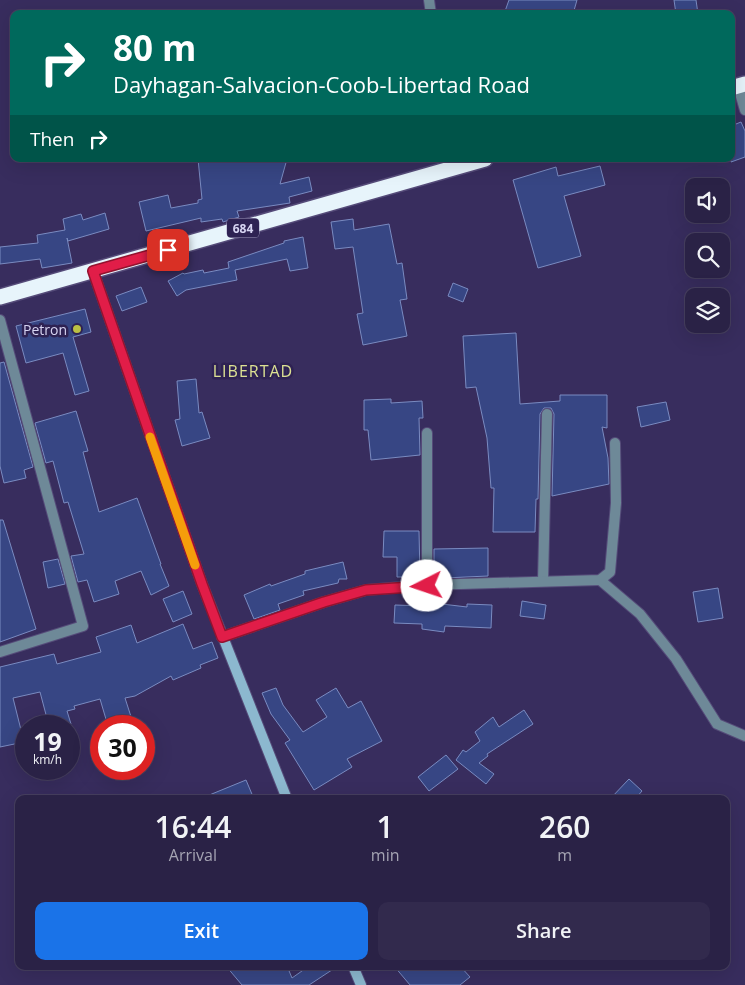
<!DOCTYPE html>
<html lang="en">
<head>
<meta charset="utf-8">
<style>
  body { margin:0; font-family:"Open Sans",sans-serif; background:#322a4d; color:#f1f3f6; height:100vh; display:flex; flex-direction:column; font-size:19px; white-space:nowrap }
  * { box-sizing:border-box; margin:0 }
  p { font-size:16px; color:#a5a4b3 }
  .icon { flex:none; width:28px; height:28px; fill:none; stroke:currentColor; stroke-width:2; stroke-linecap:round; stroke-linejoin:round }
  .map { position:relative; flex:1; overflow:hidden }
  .details { position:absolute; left:15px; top:795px; width:715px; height:175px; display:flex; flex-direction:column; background:#2a2246; border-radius:10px; box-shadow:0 5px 20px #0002,0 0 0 1px #463f5f }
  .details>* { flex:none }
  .hud { position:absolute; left:10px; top:10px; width:725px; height:152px; border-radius:10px; box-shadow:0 5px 20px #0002,0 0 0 1px #463f5f; background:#00695c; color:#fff; overflow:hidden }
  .fabs { position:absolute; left:685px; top:178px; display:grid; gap:10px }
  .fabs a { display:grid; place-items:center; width:45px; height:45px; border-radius:10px; background:#2a2246; box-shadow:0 5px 20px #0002,0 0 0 1px #463f5f; font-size:25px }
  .speed { position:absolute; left:15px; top:715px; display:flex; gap:10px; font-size:25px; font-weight:700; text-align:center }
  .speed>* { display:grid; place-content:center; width:65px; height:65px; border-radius:50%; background:#2a2246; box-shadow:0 5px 20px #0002,0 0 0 1px #463f5f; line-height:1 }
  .speed small { font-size:12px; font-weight:400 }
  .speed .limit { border:8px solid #d22; background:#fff; color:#111 }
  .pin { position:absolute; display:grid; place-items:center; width:42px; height:42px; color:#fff; margin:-21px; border-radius:10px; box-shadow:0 2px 8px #0006 }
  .me { position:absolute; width:55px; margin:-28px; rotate:266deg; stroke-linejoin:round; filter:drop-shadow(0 0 4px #0008) }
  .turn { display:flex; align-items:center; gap:18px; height:105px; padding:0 20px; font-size:22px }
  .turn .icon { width:65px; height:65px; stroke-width:2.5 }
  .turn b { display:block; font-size:35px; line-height:42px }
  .then { display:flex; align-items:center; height:48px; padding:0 20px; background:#0003; gap:10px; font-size:19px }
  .eta { display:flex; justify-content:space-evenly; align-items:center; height:85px; text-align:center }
  .eta b { font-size:30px; font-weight:600; line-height:35px }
  .button { display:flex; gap:10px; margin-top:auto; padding:10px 20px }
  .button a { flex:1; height:58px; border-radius:10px; background:#1a73e8; color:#fff; font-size:20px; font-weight:600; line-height:58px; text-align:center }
  .button a+a { background:#322a4d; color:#f1f3f6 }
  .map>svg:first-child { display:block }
</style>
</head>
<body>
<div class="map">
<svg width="745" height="985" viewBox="0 0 745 985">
  <rect width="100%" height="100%" fill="#382d5e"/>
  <g fill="#374684" stroke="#7a8bc1">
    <polygon points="509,0 577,0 573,14 504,14"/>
    <polygon points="674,0 696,0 698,14 676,14"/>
    <polygon points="741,122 745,131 745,157 731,162 731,126"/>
    <polygon points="198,159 287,159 280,184 309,177 312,191 289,197 290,203 237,211 239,217 223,222 222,219 201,222 201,218 146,231 139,202 168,195 171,208 198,203 198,200 202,199"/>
    <polygon points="600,166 605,185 564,196 581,256 538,268 513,180 556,167 558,176"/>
    <polygon points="105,213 109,229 68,241 67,238 72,263 42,268 40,259 0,264 0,247 38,243 37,235 65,230 63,219 81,214 83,220"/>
    <polygon points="353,219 354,230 389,224 397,264 402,263 407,299 400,300 407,336 363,345 357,314 363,313 353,247 335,249 331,222"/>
    <polygon points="303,237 308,268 290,271 287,259 235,270 237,280 186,290 177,296 168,281 183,273 184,274 203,270 204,273 229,268 228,262 284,243 284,241"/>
    <polygon points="453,283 468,289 463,302 448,296"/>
    <polygon points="141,287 147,302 122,311 116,296"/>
    <polygon points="85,309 91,332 73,337 89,391 75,395 63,353 26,363 16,326"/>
    <polygon points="516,333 520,404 560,401 560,395 607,395 607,428 602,427 608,458 609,484 552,496 554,414 551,408 544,408 540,414 538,499 536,499 535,532 493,532 494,488 491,488 487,438 476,387 466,388 463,336"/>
    <polygon points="4,362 33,467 24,470 26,478 4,483 0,466 0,363"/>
    <polygon points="196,379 199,413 202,412 210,438 182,446 175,420 180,419 177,381"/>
    <polygon points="391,399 391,403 422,401 423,418 419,418 420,455 371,460 368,430 364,430 364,400"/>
    <polygon points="666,402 670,420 641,427 637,407"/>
    <polygon points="76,411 88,451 83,452 99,512 137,498 161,564 160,564 169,586 151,595 141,571 115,581 119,594 94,602 87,580 78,582 71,556 84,554 68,502 64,503 53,461 46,463 35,423"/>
    <polygon points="0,520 3,520 36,629 0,642"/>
    <polygon points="384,531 419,531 420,577 397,577 397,557 383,557"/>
    <polygon points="488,548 488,576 444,578 444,576 434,576 434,549"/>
    <polygon points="58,559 65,584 48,588 43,562"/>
    <polygon points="343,562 347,579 339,579 338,583 303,591 304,595 278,604 280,610 254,619 244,595 270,584 271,586 305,574 305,571"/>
    <polygon points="718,588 723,618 698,622 693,592"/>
    <polygon points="183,591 192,614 173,622 163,599"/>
    <polygon points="522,601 546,605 544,619 520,616"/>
    <polygon points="425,602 467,607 467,604 492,605 491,628 445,626 444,632 422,629 422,624 394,623 395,605 424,606"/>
    <polygon points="183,624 193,649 212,642 218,658 200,665 201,668 173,680 171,676 135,696 125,698 134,726 108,726 100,699 74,706 75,709 67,711 71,724 63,726 49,726 40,692 13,698 24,742 0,747 0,667 54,654 57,664 101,652 96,637 131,625 137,643"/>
    <polygon points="276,688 283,705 303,732 327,717 316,700 336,688 348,708 361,701 382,741 347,759 352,767 314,790 285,743 290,740 271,714 262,693"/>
    <polygon points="524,710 533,724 487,754 488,756 479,763 494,774 486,784 456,760 463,750 466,752 480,741 475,732 493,717 499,727"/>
    <polygon points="446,755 458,769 429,791 418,777"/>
    <polygon points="629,779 642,791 635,799 610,799"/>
    <polygon points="246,780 254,799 202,799 202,798"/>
    <polygon points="226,966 287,966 292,978 309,966 338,966 309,985 242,985"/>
    <polygon points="394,966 460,966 470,977 460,985 410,985"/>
  </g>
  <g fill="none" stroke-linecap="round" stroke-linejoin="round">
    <defs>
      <g id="street">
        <polyline points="429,0 431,14"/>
        <polyline points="738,86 745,110"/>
        <polyline points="0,320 83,626 0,652"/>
        <polyline points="600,580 640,614 676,659 717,724 745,736"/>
        <polyline points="543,581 547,414"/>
        <polyline points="427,585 427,433"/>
        <polyline points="222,637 324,602 366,590 427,585 600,580 610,572 616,503 615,443"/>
      </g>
      <g id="secondary">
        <polyline points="93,271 202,584 287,799"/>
        <polyline points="353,966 361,985"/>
      </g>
      <g id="highway">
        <polyline points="731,88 745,84"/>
        <polyline points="0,297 485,159"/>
      </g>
    </defs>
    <use href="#street" stroke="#554b79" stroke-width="12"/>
    <use href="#secondary" stroke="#554b79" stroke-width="12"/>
    <use href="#highway" stroke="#554b79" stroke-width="18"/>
    <use href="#street" stroke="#6e8998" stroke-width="10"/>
    <use href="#secondary" stroke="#8cb8cf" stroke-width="10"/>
    <use href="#highway" stroke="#e7f4fb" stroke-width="15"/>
  </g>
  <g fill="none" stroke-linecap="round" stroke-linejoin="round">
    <defs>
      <polyline id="route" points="168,250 93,271 202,584 222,637 324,602 366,590 427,586"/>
    </defs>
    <use href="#route" stroke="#92132f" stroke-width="12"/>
    <use href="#route" stroke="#e11d48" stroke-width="9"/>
    <polyline stroke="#f59e0b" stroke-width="9" points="150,437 195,565"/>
  </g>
  <circle fill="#bbc044" stroke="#2e2253" stroke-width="2" cx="77" cy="329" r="5"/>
  <g text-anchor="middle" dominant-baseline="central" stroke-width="5" stroke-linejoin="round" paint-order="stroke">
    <rect fill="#2e2253" stroke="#a49fc2" stroke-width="1" x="227" y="218.5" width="32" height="19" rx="4"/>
    <g font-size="12" font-weight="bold" fill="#d7d4f2">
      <text x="243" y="228">684</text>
    </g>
    <g font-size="14" fill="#d7d4f2" stroke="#2e2253" text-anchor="end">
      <text x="67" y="329">Petron</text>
    </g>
    <g font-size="16" letter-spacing="1" fill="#dce193" stroke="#2e2253">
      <text x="253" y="371">LIBERTAD</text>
    </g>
  </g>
</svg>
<div class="fabs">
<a><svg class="icon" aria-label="sound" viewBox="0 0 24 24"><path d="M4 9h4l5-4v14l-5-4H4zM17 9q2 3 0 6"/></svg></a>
<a><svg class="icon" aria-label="search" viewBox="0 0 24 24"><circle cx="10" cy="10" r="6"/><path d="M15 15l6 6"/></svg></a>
<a><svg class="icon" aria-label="layers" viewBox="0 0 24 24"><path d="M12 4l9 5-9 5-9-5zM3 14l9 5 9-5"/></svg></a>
</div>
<div class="speed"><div>19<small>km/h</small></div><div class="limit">30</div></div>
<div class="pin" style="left:168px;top:250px;background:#d93025"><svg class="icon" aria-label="arrive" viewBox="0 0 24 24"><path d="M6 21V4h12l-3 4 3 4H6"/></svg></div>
<svg class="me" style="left:427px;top:586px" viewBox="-20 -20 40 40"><circle r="19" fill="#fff"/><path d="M0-13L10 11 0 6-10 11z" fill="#e11d48"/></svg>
<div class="hud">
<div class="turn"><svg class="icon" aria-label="right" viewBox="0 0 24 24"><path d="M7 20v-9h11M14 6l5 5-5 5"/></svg><div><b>80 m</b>Dayhagan-Salvacion-Coob-Libertad Road</div></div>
<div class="then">Then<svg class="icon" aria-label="right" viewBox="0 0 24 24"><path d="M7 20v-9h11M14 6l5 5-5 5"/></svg></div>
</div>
<section class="details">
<div class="eta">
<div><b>16:44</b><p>Arrival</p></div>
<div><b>1</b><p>min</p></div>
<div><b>260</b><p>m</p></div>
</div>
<div class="button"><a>Exit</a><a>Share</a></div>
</section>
</div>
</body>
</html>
